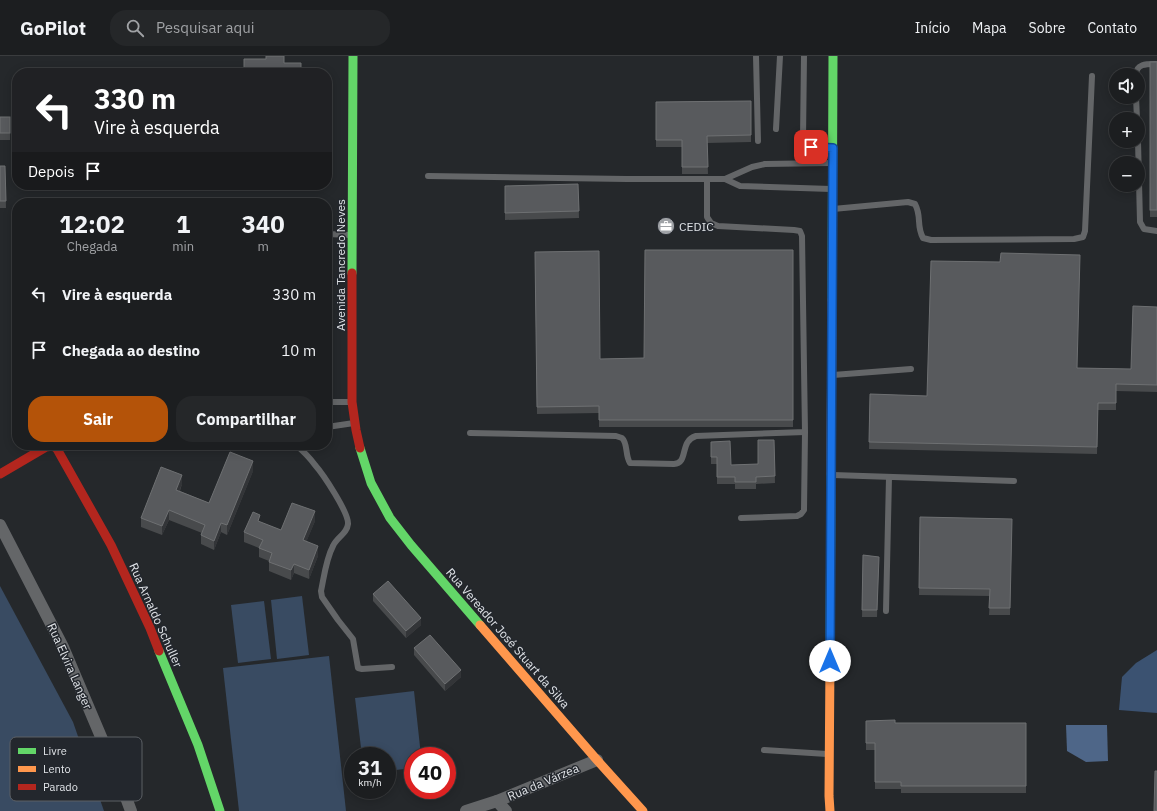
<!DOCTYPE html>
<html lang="pt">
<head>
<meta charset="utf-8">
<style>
  body { margin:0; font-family:"IBM Plex Sans",sans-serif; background:#252729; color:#f1f3f6; height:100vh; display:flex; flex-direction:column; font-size:15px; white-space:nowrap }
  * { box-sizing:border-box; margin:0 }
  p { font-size:13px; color:#a0a2a5 }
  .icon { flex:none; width:22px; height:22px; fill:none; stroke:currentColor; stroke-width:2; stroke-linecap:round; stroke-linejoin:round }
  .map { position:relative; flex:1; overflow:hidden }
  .panel { position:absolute; left:12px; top:142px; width:320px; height:252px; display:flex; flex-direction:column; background:#1c1e20; border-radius:16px; box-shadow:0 2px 10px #0003,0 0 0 1px #3a3c3e }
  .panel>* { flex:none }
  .hud { position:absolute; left:12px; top:12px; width:320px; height:122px; border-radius:16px; box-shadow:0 2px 10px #0003,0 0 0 1px #3a3c3e; background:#202124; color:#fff; overflow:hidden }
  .buttons { position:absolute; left:1109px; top:12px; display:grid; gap:8px }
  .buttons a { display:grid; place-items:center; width:36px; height:36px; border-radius:50%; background:#1c1e20; box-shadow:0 2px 10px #0003,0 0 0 1px #3a3c3e; font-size:20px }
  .speed { position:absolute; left:344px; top:691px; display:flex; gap:8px; font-size:20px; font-weight:700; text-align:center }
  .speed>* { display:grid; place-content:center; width:52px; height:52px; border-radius:50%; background:#1c1e20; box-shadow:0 2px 10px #0003,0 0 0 1px #3a3c3e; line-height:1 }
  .speed small { font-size:10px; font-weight:400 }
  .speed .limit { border:6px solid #d22; background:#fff; color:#111 }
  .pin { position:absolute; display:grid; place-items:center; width:34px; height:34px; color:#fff; margin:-17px; border-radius:8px; box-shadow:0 2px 6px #0006 }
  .me { position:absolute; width:44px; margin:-22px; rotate:0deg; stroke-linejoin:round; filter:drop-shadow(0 0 3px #0008) }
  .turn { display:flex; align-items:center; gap:14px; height:84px; padding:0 16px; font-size:18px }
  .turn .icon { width:52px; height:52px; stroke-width:2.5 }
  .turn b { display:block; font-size:28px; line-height:34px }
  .then { display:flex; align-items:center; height:38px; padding:0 16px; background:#0003; gap:8px; font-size:15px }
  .eta { display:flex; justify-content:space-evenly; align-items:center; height:68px; text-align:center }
  .eta b { font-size:24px; font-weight:800; line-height:28px }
  .button { display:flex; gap:8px; margin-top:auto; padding:8px 16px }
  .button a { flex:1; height:46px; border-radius:16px; background:#b45309; color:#fff; font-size:16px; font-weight:800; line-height:46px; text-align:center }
  .button a+a { background:#252729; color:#f1f3f6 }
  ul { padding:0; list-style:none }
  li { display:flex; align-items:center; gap:12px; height:56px; padding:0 16px }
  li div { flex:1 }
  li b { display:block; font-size:15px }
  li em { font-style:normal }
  header { display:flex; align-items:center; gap:24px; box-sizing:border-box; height:56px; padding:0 20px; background:#1c1e20; border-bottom:1px solid #3a3c3e }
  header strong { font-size:19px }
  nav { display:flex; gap:22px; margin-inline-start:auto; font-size:14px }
  .search { width:280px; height:36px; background:#252729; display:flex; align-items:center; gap:10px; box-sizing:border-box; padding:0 14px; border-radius:16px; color:#a0a2a5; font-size:15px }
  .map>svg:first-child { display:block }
</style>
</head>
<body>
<header>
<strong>GoPilot</strong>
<div class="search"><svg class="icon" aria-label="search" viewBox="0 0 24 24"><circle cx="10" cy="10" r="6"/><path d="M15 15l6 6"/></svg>Pesquisar aqui</div>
<nav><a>Início</a><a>Mapa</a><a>Sobre</a><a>Contato</a></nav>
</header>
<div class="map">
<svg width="1157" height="755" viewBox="0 0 1157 755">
  <rect width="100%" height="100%" fill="#25282b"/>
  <g fill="#394b62">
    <polygon points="0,530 73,666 104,755 0,755"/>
    <polygon points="302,540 309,599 277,603 271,544"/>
    <polygon points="264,545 271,603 238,607 231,549"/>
    <polygon points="329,600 346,755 239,755 223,612"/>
    <polygon points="414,635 421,700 413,700 413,712 387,715 387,700 362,700 355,642"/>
  </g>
  <polygon fill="#3b5271" points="1157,594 1157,657 1119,654 1122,621 1136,607"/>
  <polygon fill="#4e6688" points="1066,669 1107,669 1108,705 1086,706 1067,695"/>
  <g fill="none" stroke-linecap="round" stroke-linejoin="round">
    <g stroke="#646668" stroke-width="6">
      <polyline points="756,0 758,85"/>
      <polyline points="804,0 803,83 805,88 811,91 831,92"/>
      <path d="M1136,19C1136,7 1148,8 1157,8"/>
      <polyline points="1136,41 1137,63"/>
      <polyline points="776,73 780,0"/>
      <polyline points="1138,85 1140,166 1144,173 1157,175"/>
      <polyline points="428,120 627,123 725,123 740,130 831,133"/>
      <polyline points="725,123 752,111 765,108 831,107"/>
      <path d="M833,153L908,146L915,148C922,161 916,169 923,182L931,184L1074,183L1083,181L1085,175L1092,20"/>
      <polyline points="327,178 351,179"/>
      <polyline points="833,319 911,313"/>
      <polyline points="327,346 350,346"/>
      <polyline points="327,371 354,367"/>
      <path d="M470,377L616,380C616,380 622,382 622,382C628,387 625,400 630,407L674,408C689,407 679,385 696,380L805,376L802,180L800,175L794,174L718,170L711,167L707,161V123"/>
      <path d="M296,389C303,395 310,402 315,409C323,418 349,457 348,468C347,478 337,481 333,490C326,503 324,521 321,535L322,541L338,564L353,583L358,612L362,613L392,611"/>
      <polyline points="833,419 1014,425"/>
      <polyline points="741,462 797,460 801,458 804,454 805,376"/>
      <polyline points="886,555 889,421"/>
      <polyline points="764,694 827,698"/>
    </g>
    <g stroke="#646668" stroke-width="12">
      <polyline points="0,469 63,591 121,728 131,755"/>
      <polyline points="497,745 506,755"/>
      <polyline points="466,755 497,745 597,704"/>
    </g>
    <g stroke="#63d668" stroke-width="9">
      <polyline points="352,217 353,0"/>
      <polyline points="832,244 833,0"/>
      <polyline points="360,392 371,427 390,462 411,489 480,569"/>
      <polyline points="159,595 198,689 220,755"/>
      <polyline points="830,604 831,418"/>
    </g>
    <g stroke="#ff974d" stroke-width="9">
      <polyline points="831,418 832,244"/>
      <polyline points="480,569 597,704 643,755"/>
      <polyline points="830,604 829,740 830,755"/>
    </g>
    <g stroke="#b3261e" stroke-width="9">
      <polyline points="352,217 352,346 356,374 360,392"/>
      <polyline points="0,418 46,391 53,390 57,393 111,489 150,572 159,595"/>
    </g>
  </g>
  <g fill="#484a4c">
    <rect x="1150" y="6" width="7" height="155"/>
    <polygon points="751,45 751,86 707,87 708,118 682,118 682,91 656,91 656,46"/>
    <rect x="0" y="61" width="10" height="23"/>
    <polygon points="0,110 5,110 6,152 0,152"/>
    <polygon points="578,128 579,162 505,164 505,130"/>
    <polygon points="793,194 793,371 599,371 599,357 537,358 535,196 600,303 644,302"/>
    <polygon points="1157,251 1157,336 1116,335 1116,354 1098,354 1097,398 869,393 870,338 927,340 1077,312 1131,313"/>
    <polygon points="774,384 775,427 756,428 756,433 735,433 735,428 717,428 717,408 711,408 711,386 731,409 758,408"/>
    <polygon points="253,415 227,479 221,476 214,494 201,488 201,479 202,477 169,464 162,479 141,471 141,462 182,428 180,435 209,447"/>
    <polygon points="920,461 1012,463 1010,559 989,559 990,540 919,539"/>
    <polygon points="315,465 306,486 318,500 309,523 294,517 291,524 269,515 269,505 259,501 259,492 244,486 244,476 260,466 281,474"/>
    <polygon points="863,499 879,501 877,561 862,561"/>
    <polygon points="373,538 421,569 406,582 373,545"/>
    <polygon points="414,592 461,621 445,635 414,599"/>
    <polygon points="866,665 895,667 1026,667 1026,737 901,737 901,733 875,733 875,694 866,694"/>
  </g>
  <g fill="#333538">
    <polygon points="253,405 253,415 227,479 227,469"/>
    <polygon points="182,419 182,428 176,443 176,434"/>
    <polygon points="169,454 169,464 162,479 162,470"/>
    <polygon points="315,455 315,465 303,494 303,484"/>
    <polygon points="221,467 221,476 214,494 214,485"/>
    <polygon points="318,490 318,500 309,523 309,514"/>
    <polygon points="294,508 294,517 291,524 291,514"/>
    <polygon points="421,562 421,569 406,582 406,575"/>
    <polygon points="461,614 461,621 445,635 445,628"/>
  </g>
  <g fill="#585a5d" stroke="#6e7072">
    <polygon points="266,0 284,0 284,7 301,7 301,17 244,17 244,3 266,3"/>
    <rect x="1150" y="6" width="7" height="148"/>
    <polygon points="751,45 751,79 707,80 708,111 682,111 682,84 656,84 656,46"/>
    <rect x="0" y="61" width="10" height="16"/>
    <polygon points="0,110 5,110 6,145 0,145"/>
    <polygon points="578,128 579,155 505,157 505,130"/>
    <polygon points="645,194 793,194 793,364 599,364 599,350 537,351 535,196 599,195 600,303 644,302"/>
    <polygon points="1001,197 1080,199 1077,312 1131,313 1133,250 1157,251 1157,329 1116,328 1116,347 1098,347 1097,391 869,386 870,338 927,340 931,205 1000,206"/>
    <polygon points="758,384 774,384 775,420 756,421 756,426 735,426 735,421 717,421 717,401 711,401 711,386 730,385 731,409 758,408"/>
    <polygon points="230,396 253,405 227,469 221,467 214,485 201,479 205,469 169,454 162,470 141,462 161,411 182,419 176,434 209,447"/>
    <polygon points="292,447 315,455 303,484 318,490 309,514 294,508 291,514 269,506 272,497 259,492 263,484 244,476 253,456 260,459 258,465 281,474"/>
    <polygon points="920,461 1012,463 1010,552 989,552 990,533 919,532"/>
    <polygon points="863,499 879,501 877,554 862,554"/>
    <polygon points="388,525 421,562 406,575 373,538"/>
    <polygon points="430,579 461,614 445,628 414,592"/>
    <polygon points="895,664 895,667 1026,667 1026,730 901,730 901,726 875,726 875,687 866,687 866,665"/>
    <polygon points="1155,715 1157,715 1157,755 1154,755"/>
  </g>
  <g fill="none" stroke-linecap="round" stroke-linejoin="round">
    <defs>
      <polyline id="route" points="811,91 833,92 830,605"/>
    </defs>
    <use href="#route" stroke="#114b97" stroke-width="10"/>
    <use href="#route" stroke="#1a73e8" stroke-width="7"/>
  </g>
  <defs>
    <symbol id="office-disc" viewBox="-11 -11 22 22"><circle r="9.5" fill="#9fa2a6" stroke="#23272d"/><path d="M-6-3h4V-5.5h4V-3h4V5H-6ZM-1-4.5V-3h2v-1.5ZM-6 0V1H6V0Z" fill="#fff"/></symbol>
  </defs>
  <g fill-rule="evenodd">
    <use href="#office-disc" x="656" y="160" width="20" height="20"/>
  </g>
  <g text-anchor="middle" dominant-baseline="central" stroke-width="3" stroke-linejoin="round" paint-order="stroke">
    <g font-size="12" fill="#e1e4e8" stroke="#23272d" text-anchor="start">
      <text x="679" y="170">CEDIC</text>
    </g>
    <g font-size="12" fill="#e1e4e8" stroke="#23272d">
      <text transform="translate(340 209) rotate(-90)">Avenida Tancredo Neves</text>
      <text transform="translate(156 559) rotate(66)">Rua Arnaldo Schuller</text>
      <text transform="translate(508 582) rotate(49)">Rua Vereador José Stuart da Silva</text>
      <text transform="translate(70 610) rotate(66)">Rua Elvira Langer</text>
      <text transform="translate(543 726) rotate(-23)">Rua da Várzea</text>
    </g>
  </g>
  <rect x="10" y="681" width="132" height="64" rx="6" fill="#23272d" stroke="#5c6065" stroke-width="1"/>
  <rect x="18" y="692" width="18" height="6" fill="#63d668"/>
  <rect x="18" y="710" width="18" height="6" fill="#ff974d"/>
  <rect x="18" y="728" width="18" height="6" fill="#b3261e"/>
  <g font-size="11" fill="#e1e4e8">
    <text x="43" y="699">Livre</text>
    <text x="43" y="717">Lento</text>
    <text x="43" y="735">Parado</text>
  </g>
</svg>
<div class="buttons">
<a><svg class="icon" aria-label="sound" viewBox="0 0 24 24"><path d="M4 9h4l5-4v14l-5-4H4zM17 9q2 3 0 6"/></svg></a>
<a>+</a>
<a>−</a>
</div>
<div class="speed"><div>31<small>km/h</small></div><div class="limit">40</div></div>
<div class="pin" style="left:811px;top:91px;background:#d93025"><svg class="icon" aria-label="arrive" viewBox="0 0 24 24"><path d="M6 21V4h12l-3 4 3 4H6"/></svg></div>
<svg class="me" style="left:830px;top:605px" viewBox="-20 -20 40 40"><circle r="19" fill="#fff"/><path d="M0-13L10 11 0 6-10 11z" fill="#1a73e8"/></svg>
<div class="hud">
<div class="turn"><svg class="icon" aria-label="left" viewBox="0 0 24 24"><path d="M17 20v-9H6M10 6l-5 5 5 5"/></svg><div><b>330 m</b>Vire à esquerda</div></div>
<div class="then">Depois<svg class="icon" aria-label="arrive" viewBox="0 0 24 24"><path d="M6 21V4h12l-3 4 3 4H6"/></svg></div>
</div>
<section class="panel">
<div class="eta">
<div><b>12:02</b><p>Chegada</p></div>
<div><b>1</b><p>min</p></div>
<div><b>340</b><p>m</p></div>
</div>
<ul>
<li><svg class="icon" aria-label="left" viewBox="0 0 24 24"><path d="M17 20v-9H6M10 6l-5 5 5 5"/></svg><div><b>Vire à esquerda</b></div><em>330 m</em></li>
<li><svg class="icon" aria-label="arrive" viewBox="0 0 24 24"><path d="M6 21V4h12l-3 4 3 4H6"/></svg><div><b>Chegada ao destino</b></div><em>10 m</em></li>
</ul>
<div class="button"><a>Sair</a><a>Compartilhar</a></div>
</section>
</div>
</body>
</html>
